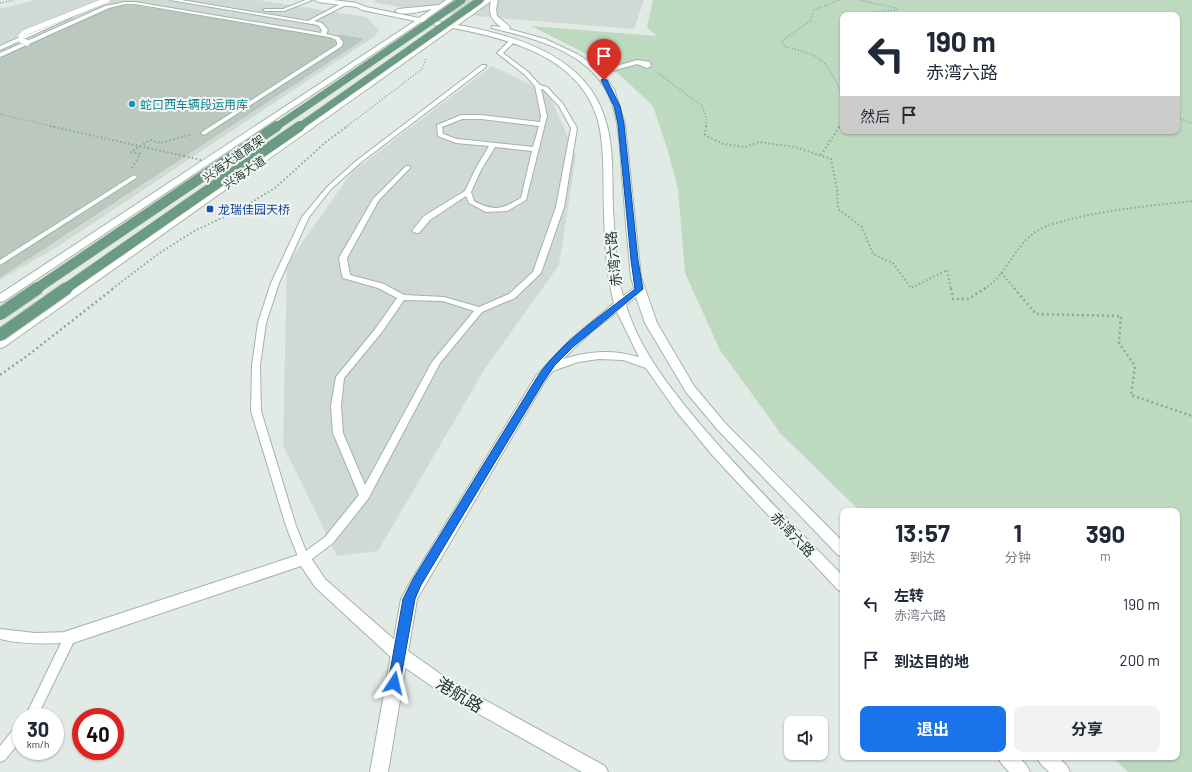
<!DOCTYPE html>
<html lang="zh">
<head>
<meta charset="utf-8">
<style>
  body { margin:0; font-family:Barlow,"Noto Sans SC",sans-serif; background:#f2f2f3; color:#1f2937; height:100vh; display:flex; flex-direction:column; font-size:15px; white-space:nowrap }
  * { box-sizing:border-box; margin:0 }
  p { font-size:13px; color:#747a83 }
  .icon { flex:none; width:22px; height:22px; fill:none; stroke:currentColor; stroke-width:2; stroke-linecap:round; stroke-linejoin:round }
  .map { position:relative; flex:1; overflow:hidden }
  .panel { position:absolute; left:840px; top:508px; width:340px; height:252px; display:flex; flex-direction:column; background:#fff; border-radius:8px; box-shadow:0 1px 3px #0004 }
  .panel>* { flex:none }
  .top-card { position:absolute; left:840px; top:12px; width:340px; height:122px; border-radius:8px; box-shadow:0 1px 3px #0004; background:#fff; color:#1f2937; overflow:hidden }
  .controls { position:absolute; left:784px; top:716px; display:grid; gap:8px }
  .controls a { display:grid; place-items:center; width:44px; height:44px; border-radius:8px; background:#fff; box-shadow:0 1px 3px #0004; font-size:20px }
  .speed { position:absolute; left:12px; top:708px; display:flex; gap:8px; font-size:20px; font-weight:700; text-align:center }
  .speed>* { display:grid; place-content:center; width:52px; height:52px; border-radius:50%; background:#fff; box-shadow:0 1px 3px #0004; line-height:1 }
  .speed small { font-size:10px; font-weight:400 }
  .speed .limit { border:6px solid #d22; background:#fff; color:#111 }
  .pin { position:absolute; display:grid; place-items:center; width:34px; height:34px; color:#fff; margin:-41px -17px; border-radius:50% 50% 50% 0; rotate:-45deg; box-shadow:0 0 4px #0007 }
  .pin .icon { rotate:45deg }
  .me { position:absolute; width:44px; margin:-22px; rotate:10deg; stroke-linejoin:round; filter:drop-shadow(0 0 3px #0008) }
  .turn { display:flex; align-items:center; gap:14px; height:84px; padding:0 20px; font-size:18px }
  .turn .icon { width:52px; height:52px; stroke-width:2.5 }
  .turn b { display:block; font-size:28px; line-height:34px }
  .then { display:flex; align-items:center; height:38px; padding:0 20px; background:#0003; gap:8px; font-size:15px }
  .eta { display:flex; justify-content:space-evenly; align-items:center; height:68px; text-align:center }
  .eta b { font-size:24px; font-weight:700; line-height:28px }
  .action { display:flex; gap:8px; margin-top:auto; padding:8px 20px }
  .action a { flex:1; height:46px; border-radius:8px; background:#1a73e8; color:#fff; font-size:16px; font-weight:700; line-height:46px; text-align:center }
  .action a+a { background:#f2f2f3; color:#1f2937 }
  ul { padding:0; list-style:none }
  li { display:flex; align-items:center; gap:12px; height:56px; padding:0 20px }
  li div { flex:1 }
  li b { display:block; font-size:15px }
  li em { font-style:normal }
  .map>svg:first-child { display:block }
</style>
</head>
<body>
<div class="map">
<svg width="1192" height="772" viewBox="0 0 1192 772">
  <rect width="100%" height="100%" fill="#e2eae5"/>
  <g fill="#d0dad4">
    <polygon points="35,0 258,0 366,17 379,30 375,36 57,247 0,280 0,9"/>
    <polygon points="376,0 644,0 634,29 485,17 417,10 372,2"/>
    <polygon points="492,66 549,94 576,156 559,265 486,367 378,551 337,556 283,445 287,264 352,172"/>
  </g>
  <path fill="#bdd9bf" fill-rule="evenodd" d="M653,0H1192V772H1128L1112,757H1177V511H860L781,434L720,350L685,273L678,189L667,148L653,106L619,74L605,65L575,48L531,26L657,36L647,27ZM843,15H1177V131H843Z"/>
  <polygon fill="#bac8c0" stroke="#b5c3ba" points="125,6 135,6 329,38 336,42 336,44 201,131 200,133 203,136 343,47 344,41 339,35 363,39 0,277 0,266 138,177 133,174 0,258 0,58 109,9"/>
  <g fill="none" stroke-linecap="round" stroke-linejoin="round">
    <defs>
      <g id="lane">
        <polygon points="170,0 181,0 308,21 342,3 346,3 346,5 314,21 322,23 328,30 326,34 339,37 343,42 342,46 204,135 201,133 202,132 337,45 337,42 335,39 329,37 135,4 125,4 109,8 0,57 0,53 105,6 125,2 135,2 321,33 322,30 318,25"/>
        <polygon points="306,0 312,0 284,11 265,11 263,10 265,9 283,9"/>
        <polygon points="68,16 72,17 0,50 0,46"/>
        <path d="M511,39L516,40L503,53L528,72L540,85L547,87L563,104L577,128L564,207L541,273L515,298L482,312L440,363L368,499L333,543L308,562L304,563L300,562L286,526L251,411L252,365L258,323L271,283L302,217L327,187L356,161L482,65H486V67L360,163L331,189L309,217L279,283L266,323L260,365L261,411L296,526L306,551L325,537L359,495L333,433L331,406L336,377L376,328L397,298L378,288L343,278L342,276L339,258L373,199L406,166H410V168L379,200L347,258L350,275L384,284L404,295L444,297L479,307L509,294L533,272L556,207L571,128L559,106L543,89H541L547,116L526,200L507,211L486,212L469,203L466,196L430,220L419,233H416L412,231L424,216L465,191L475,170L489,146L456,143L438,136L437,125L461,115H481L540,122L541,116L535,86L524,74L497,53ZM462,119H481L539,126L533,147L457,139L443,134L442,127ZM495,147L532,151L521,198C502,209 494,212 474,201L471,192L481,170ZM404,300L443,301L474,311L432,362L365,485L343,433L341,406L344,378L382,332Z"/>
        <polygon points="134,175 137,177 136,178 0,265 0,260"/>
        <path d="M0,629L35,633L70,632L74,633L76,637L37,717H25L61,643C40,644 20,644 0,639Z"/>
        <polygon points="21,724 21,740 5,760 0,762 0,746 16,726"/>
      </g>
      <g id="street">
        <polygon points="315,0 333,0 357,3 360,5 357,7 318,2"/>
        <polygon points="637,60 650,62 651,66 647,68 637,64 597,75 593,73"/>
        <polygon points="304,553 309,555 325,579 405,649 452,682 605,766 608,772 582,772 440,692 393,659 315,587 301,566 70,644 64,642 62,637 64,632 70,630"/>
      </g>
      <g id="secondary">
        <path d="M446,0H453L426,19L451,24L485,0H498L496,9L497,16L509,26L510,27L509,29L545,39L577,54L591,63L603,74L614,89L625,124L641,277L657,323L694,386L725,423L843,542V557L838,555L717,429L686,392L645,323L636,297L626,305C640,352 674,393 705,430C749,481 796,528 843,576V592L838,590L713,456L676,411L646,368L623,360L599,359L578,362L553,371L545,381L417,599L388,772H370L401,599L412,579L536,376L570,340L614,303C606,273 605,243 604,213C603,185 605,147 598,121C581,57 510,39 453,28L4,347L0,348V339L446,27L421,22L4,301L0,302V294L415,21L362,10L355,6V4H359L366,7L419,18L432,9C422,11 403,17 395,11L398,9L439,5ZM491,1C488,12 491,20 501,27L492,26V28C528,37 572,47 598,78C622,106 619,151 623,186C625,216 628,247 631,277L634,288L623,296C615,268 615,238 613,209C612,182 614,148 606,122C588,56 517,36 458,25ZM617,312L639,357C611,349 591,351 563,359L590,333Z"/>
        <polygon points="998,757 1019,757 1027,766 1030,772 1009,772 1001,763"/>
        <polygon points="1037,757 1058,757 1067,766 1070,772 1049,772 1040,763"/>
      </g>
    </defs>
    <use href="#lane" stroke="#a5b1ab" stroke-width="2"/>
    <use href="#street" stroke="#a5b1ab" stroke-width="2"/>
    <use href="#secondary" stroke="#a2b5aa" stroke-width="2"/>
    <g stroke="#86ab98" stroke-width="1.5" stroke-dasharray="1 2" stroke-linecap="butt">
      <path d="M839,0L814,10L810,21L783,40L782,43L785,47C824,55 825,60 843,95"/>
      <polyline points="859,0 896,8 897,10 874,12 879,15"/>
      <polyline points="0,3 15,0"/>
      <polyline points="658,73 702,106 706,117 706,127"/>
      <polyline points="0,114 55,127"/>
      <polyline points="1177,118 1192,123"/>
      <polyline points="346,127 422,69 426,59"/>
      <polyline points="839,127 843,120"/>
    </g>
    <g stroke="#86ab98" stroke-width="2" stroke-dasharray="1.5 2.5" stroke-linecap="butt">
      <polyline points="50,126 184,156"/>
      <polyline points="706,126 705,135 723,144 746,147 759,142 795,147 831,159 837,189 838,209 862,227 873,254 893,263 911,288 947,270 951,289"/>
      <polyline points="821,155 840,126"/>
      <polyline points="132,168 140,154 131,152 150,140 160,143 192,134"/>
      <polyline points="1001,273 1015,289"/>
      <polyline points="112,289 158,254 196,230 237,211 275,188 327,141 348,126"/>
      <path d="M984,289C1007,276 1014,245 1037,231C1047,225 1060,222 1071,219C1111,209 1151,206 1192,201"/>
    </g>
    <g stroke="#86ab98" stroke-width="2.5" stroke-dasharray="2 3" stroke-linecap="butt">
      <polyline points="951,288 953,299 968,299 986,288"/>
      <polyline points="1014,288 1036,314 1121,316 1119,343 1135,366 1131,395 1192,416"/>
      <polyline points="0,375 27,356 114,288"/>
    </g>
    <use href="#lane" fill="#fff" fill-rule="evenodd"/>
    <use href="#street" fill="#fff" fill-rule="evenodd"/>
    <use href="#secondary" fill="#fff" fill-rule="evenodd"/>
    <defs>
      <polyline id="lane-bridge" points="27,43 21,40 21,36 26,32 107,0"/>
      <g id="primary-bridge-far2">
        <polyline points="276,127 462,0"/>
        <polyline points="299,127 480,0"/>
      </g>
      <g id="primary-bridge-far1">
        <polyline points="36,289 277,126"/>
        <polyline points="65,289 300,126"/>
      </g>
      <g id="primary-bridge">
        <polyline points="0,314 38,288"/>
        <polyline points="0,335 67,288"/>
      </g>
    </defs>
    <use href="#lane-bridge" stroke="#a5b1ab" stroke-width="6" stroke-linecap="butt"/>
    <use href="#primary-bridge-far2" stroke="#bdc4c1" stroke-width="8" stroke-linecap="butt"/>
    <use href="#primary-bridge-far1" stroke="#bdc4c1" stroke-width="11" stroke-linecap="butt"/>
    <use href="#primary-bridge" stroke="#bdc4c1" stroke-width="14" stroke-linecap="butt"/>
    <polyline stroke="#86ab98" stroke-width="2" stroke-dasharray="1.5 2.5" stroke-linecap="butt" points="184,156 201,160"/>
    <use href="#lane-bridge" stroke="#fff" stroke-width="5.5"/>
    <use href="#primary-bridge-far2" stroke="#6b9b85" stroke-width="7"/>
    <use href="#primary-bridge-far1" stroke="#6b9b85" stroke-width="10"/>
    <use href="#primary-bridge" stroke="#6b9b85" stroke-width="12"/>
  </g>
  <path fill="#1a73e8" stroke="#114b97" d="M602,79L607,80L620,106L624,124L638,260L643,289L573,347L555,365L544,381L421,585L415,599L400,683L398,687L394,689L390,687L388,683L403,599L413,579L536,379C558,344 602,315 635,289L631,260L618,124L614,106L601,80Z"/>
  <circle fill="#0f9aa8" stroke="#f2f7f4" stroke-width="1.5" cx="132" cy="104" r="4"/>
  <rect fill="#1a4fb4" stroke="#f2f7f4" stroke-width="1.5" x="206" y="205" width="8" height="8" rx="2"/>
  <g text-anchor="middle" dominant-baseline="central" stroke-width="4" stroke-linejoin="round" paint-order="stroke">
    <g font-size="12" fill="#0d838f" stroke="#f2f7f4" text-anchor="start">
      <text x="140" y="104">蛇口西车辆段运用库</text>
    </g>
    <g font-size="12" fill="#24392f" stroke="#f2f7f4">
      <text transform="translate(233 158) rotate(-35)">兴海大道高架</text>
      <text transform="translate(244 172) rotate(-35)">兴海大道</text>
    </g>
    <g font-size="12" fill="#164399" stroke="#f2f7f4" text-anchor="start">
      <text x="218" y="209">龙瑞佳园天桥</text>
    </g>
    <g font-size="14" fill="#24392f" stroke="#f2f7f4">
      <text transform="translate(613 259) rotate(-96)">赤湾六路</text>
      <text transform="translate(793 534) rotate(46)">赤湾六路</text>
    </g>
    <g font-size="17" fill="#24392f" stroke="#f2f7f4">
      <text transform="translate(460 694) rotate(31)">港航路</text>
    </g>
  </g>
</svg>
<div class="controls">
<a><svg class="icon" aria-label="sound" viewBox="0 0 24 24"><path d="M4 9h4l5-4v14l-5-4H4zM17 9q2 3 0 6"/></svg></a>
</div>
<div class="speed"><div>30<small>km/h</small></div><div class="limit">40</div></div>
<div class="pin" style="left:604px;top:80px;background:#d93025"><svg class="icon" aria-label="arrive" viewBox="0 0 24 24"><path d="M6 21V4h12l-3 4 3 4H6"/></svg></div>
<svg class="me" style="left:394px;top:683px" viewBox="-20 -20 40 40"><path d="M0-17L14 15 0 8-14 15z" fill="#1a73e8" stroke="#fff" stroke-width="4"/></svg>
<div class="top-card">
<div class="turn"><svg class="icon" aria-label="left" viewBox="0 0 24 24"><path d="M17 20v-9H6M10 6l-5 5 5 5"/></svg><div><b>190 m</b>赤湾六路</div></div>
<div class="then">然后<svg class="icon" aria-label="arrive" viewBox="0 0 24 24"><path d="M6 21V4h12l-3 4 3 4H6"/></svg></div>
</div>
<section class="panel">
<div class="eta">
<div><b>13:57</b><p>到达</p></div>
<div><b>1</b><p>分钟</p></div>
<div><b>390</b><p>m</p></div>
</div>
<ul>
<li><svg class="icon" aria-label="left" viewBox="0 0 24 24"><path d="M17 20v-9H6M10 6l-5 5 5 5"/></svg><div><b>左转</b><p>赤湾六路</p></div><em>190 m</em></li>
<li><svg class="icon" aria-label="arrive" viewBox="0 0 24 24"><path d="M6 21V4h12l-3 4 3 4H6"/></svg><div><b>到达目的地</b></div><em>200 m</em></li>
</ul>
<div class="action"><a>退出</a><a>分享</a></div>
</section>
</div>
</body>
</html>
